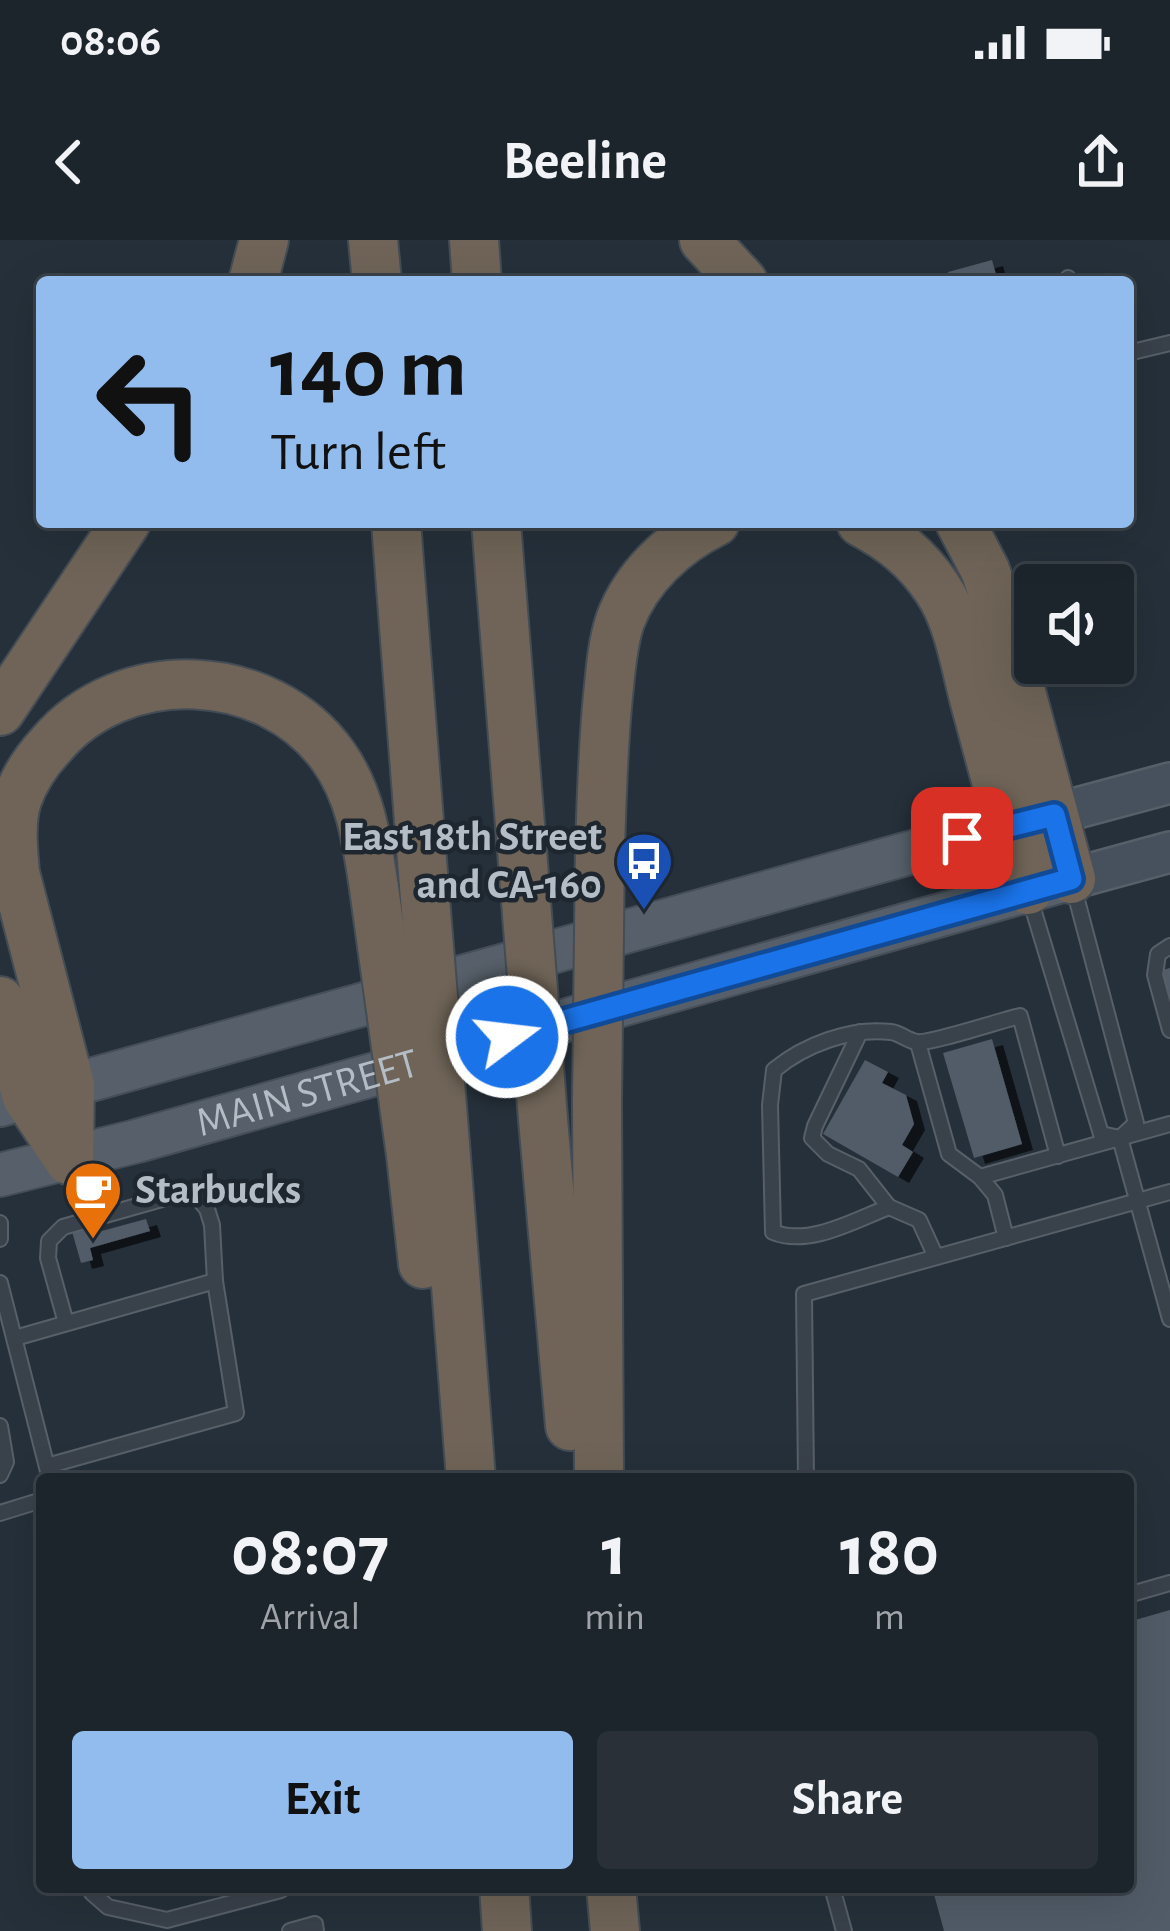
<!DOCTYPE html>
<html lang="en">
<head>
<meta charset="utf-8">
<style>
  body { margin:0; font-family:"Alegreya Sans",sans-serif; background:#293038; color:#f1f3f6; height:100vh; display:flex; flex-direction:column; font-size:45px; white-space:nowrap }
  * { box-sizing:border-box; margin:0 }
  p { font-size:39px; color:#a0a4a9 }
  .icon { flex:none; width:66px; height:66px; fill:none; stroke:currentColor; stroke-width:2; stroke-linecap:round; stroke-linejoin:round }
  .map { position:relative; flex:1; overflow:hidden }
  .details { position:absolute; left:36px; top:1233px; width:1098px; height:420px; display:flex; flex-direction:column; background:#1c242c; border-radius:12px; box-shadow:0 12px 48px #0002,0 0 0 3px #3a4148 }
  .details>* { flex:none }
  .banner { position:absolute; left:36px; top:36px; width:1098px; height:252px; border-radius:12px; box-shadow:0 12px 48px #0002,0 0 0 3px #3a4148; background:#92bced; color:#111; overflow:hidden }
  .tools { position:absolute; left:1014px; top:324px; display:grid; gap:24px }
  .tools a { display:grid; place-items:center; width:120px; height:120px; border-radius:12px; background:#1c242c; box-shadow:0 12px 48px #0002,0 0 0 3px #3a4148; font-size:60px }
  .pin { position:absolute; display:grid; place-items:center; width:102px; height:102px; color:#fff; margin:-51px; border-radius:24px; box-shadow:0 6px 18px #0006 }
  .me { position:absolute; width:132px; margin:-66px; rotate:75deg; stroke-linejoin:round; filter:drop-shadow(0 0 9px #0008) }
  .turn { display:flex; align-items:center; gap:42px; height:252px; padding:0 36px; font-size:54px }
  .turn .icon { width:156px; height:156px; stroke-width:2.5 }
  .turn b { display:block; font-size:84px; line-height:102px }
  .eta { display:flex; justify-content:space-evenly; align-items:center; height:204px; text-align:center }
  .eta b { font-size:72px; font-weight:700; line-height:84px }
  .primary-button { display:flex; gap:24px; margin-top:auto; padding:24px 36px }
  .primary-button a { flex:1; height:138px; border-radius:12px; background:#92bced; color:#111; font-size:48px; font-weight:700; line-height:138px; text-align:center }
  .primary-button a+a { background:#293038; color:#f1f3f6 }
  .status { display:flex; justify-content:space-between; align-items:center; height:84px; padding:0 60px; background:#1c242c; direction:ltr }
  .status svg { height:33px; fill:currentColor }
  header { display:flex; justify-content:space-between; align-items:center; height:156px; padding:0 36px; background:#1c242c; font-size:54px; font-weight:700 }
  .map>svg:first-child { display:block }
</style>
</head>
<body>
<div class="status"><b>08:06</b><svg viewBox="0 0 49 12"><path d="M0 12V9h3v3zM5 12V6h3v6zM10 12V3h3v9zM15 12V0h3v12zM26 1h20v11H26zM47 4h2v5h-2z"/></svg></div>
<header><svg class="icon" aria-label="back" viewBox="0 0 24 24"><path d="M15 5l-7 7 7 7"/></svg>Beeline<svg class="icon" aria-label="share" viewBox="0 0 24 24"><path d="M12 15V3M7 8l5-5 5 5M5 13v7h14v-7"/></svg></header>
<div class="map">
<svg width="1170" height="1691" viewBox="0 0 1170 1691">
  <defs>
    <filter id="shadow"><feDropShadow dx="11" dy="6" stdDeviation="0" flood-color="#0009"/></filter>
  </defs>
  <rect width="100%" height="100%" fill="#25303a"/>
  <g fill="#515c68" filter="url(#shadow)">
    <polygon points="992,20 998,42 951,42 948,32"/>
    <polygon points="1170,728 1170,764 1169,764 1159,731"/>
    <polygon points="992,799 1022,904 974,918 943,813"/>
    <polygon points="865,820 888,832 882,843 906,855 914,884 902,905 913,912 898,937 823,894"/>
    <polygon points="146,979 150,991 90,1008 93,1020 81,1023 71,988 84,984 87,995"/>
    <polygon points="1170,1370 1170,1691 944,1691 932,1647 1128,1647 1128,1382"/>
  </g>
  <g fill="none" stroke-linecap="round" stroke-linejoin="round">
    <defs>
      <g id="lane">
        <polyline points="1068,38 1070,42"/>
        <polyline points="1128,113 1170,103"/>
        <polyline points="1074,649 1136,883 1120,898"/>
        <polyline points="1030,659 1101,894 1120,898"/>
        <polyline points="1170,706 1158,714 1155,735 1170,790"/>
        <polyline points="860,792 815,886 812,898 828,914 859,929 889,967"/>
        <polyline points="918,803 949,914 980,937 995,955 1006,998"/>
        <polyline points="1120,898 1170,1079"/>
        <polyline points="980,937 1170,884"/>
        <polyline points="0,983 0,999"/>
        <path d="M936,1017L919,980L889,967C855,980 809,1007 773,992L770,865L774,830C804,805 851,787 891,792C900,793 908,801 917,802C930,804 1002,780 1020,776L1058,916"/>
        <polyline points="0,1043 50,1239"/>
        <polyline points="15,1098 215,1041"/>
        <polyline points="0,1186 6,1222 0,1235"/>
        <polyline points="47,1226 236,1173 215,1041 212,985 207,969 196,956 183,953 63,987 49,1001 48,1018 66,1083"/>
        <polyline points="806,1239 804,1054 1170,952"/>
        <polyline points="0,1273 42,1260"/>
        <polyline points="1128,1355 1170,1343"/>
        <polyline points="92,1647 92,1653 108,1667 167,1680 281,1650 280,1647"/>
        <polyline points="832,1647 844,1691"/>
        <polyline points="290,1691 315,1684 316,1691"/>
      </g>
      <g id="secondary">
        <polyline points="1025,582 1170,543"/>
        <polyline points="1071,639 1170,612"/>
      </g>
      <g id="primary">
        <polyline points="0,865 1007,586"/>
        <path id="s1" d="M0,935L137,901L1058,642"/>
      </g>
      <g id="highway">
        <polyline points="373,0 377,42"/>
        <polyline points="474,0 477,42"/>
        <polyline points="704,0 743,42"/>
        <polyline points="253,42 264,0"/>
        <polyline points="396,282 424,646"/>
        <polyline points="496,282 523,623"/>
        <path d="M861,282C893,299 917,318 937,348C959,380 965,425 975,462C992,525 1008,588 1028,650"/>
        <polyline points="960,282 985,330 999,370 1071,639"/>
        <polyline points="0,471 126,282"/>
        <path d="M600,606C602,553 603,499 609,446C611,425 613,402 620,381C636,337 674,302 715,282"/>
        <polyline points="0,761 27,857 69,920"/>
        <polyline points="597,863 599,1239"/>
        <polyline points="543,879 570,1186"/>
        <polyline points="445,904 471,1239"/>
        <polyline points="411,915 423,1024"/>
        <path d="M69,920L70,845L15,633C13,609 10,583 17,560C24,539 37,520 51,505C122,420 268,425 333,516C361,555 367,602 374,648"/>
        <polyline points="504,1647 507,1691"/>
        <polyline points="611,1647 615,1691"/>
      </g>
    </defs>
    <use href="#lane" stroke="#575f68" stroke-width="18"/>
    <use href="#secondary" stroke="#575f68" stroke-width="44"/>
    <use href="#primary" stroke="#454d56" stroke-width="46"/>
    <use href="#highway" stroke="#444c55" stroke-width="52"/>
    <use href="#lane" stroke="#39414a" stroke-width="14"/>
    <use href="#secondary" stroke="#47515d" stroke-width="39"/>
    <use href="#primary" stroke="#57606a" stroke-width="42"/>
    <use href="#highway" stroke="#6f6457" stroke-width="48"/>
    <defs>
      <g id="highway-bridge">
        <polyline points="523,623 543,879"/>
        <polyline points="424,646 445,904"/>
        <polyline points="374,648 411,915"/>
        <polyline points="597,863 600,606"/>
      </g>
    </defs>
    <use href="#highway-bridge" stroke="#444c55" stroke-width="52" stroke-linecap="butt"/>
    <use href="#highway-bridge" stroke="#6f6457" stroke-width="48"/>
  </g>
  <g fill="none" stroke-linecap="round" stroke-linejoin="round">
    <defs>
      <polyline id="route" points="507,797 1071,639 1054,575 962,598"/>
    </defs>
    <use href="#route" stroke="#114b97" stroke-width="30"/>
    <use href="#route" stroke="#1a73e8" stroke-width="21"/>
  </g>
  <defs>
    <symbol id="bus-pin" viewBox="-11 -11 22 30"><path d="M0 17L-7.5 6A9.5 9.5 0 1 1 7.5 6Z" fill="#1a4fb4" stroke="#1e262f"/><path d="M-5-6H5V4H4V6H2V4H-2V6H-4V4H-5ZM-3.5-4V0h7V-4ZM-3.5 1.2v1.5H-2V1.2ZM2 1.2v1.5H3.5V1.2Z" fill="#fff"/></symbol>
    <symbol id="cafe-pin" viewBox="-11 -11 22 30"><path d="M0 17L-7.5 6A9.5 9.5 0 1 1 7.5 6Z" fill="#e8710a" stroke="#1e262f"/><path d="M-5.5-4.5H6V0H3Q3 3.5 0 3.5H-2.5Q-5.5 3.5-5.5 0ZM3-3.2v2h1.7v-2ZM-6 4.5H4V6H-6Z" fill="#fff"/></symbol>
  </defs>
  <g fill-rule="evenodd">
    <use href="#bus-pin" x="611" y="588" width="66" height="90"/>
    <use href="#cafe-pin" x="60" y="917" width="66" height="90"/>
  </g>
  <g text-anchor="middle" dominant-baseline="central" stroke-width="9" stroke-linejoin="round" paint-order="stroke">
    <g font-size="42" font-weight="bold" fill="#b4bcc6" stroke="#1e262f" text-anchor="end">
      <text x="602" y="597">East 18th Street<tspan x="602" dy="48">and CA-160</tspan></text>
      <text x="135" y="950" text-anchor="start">Starbucks</text>
    </g>
    <g font-size="42" fill="#b4bcc6" stroke="#1e262f">
      <text stroke="none"><textPath href="#s1" startOffset="318">MAIN STREET</textPath></text>
    </g>
  </g>
</svg>
<div class="tools">
<a><svg class="icon" aria-label="sound" viewBox="0 0 24 24"><path d="M4 9h4l5-4v14l-5-4H4zM17 9q2 3 0 6"/></svg></a>
</div>
<div class="pin" style="left:962px;top:598px;background:#d93025"><svg class="icon" aria-label="arrive" viewBox="0 0 24 24"><path d="M6 21V4h12l-3 4 3 4H6"/></svg></div>
<svg class="me" style="left:507px;top:797px" viewBox="-20 -20 40 40"><circle r="17" fill="#1a73e8" stroke="#fff" stroke-width="3"/><path d="M0-11L8 9 0 5-8 9z" fill="#fff"/></svg>
<div class="banner">
<div class="turn"><svg class="icon" aria-label="left" viewBox="0 0 24 24"><path d="M17 20v-9H6M10 6l-5 5 5 5"/></svg><div><b>140 m</b>Turn left</div></div>
</div>
<section class="details">
<div class="eta">
<div><b>08:07</b><p>Arrival</p></div>
<div><b>1</b><p>min</p></div>
<div><b>180</b><p>m</p></div>
</div>
<div class="primary-button"><a>Exit</a><a>Share</a></div>
</section>
</div>
</body>
</html>
